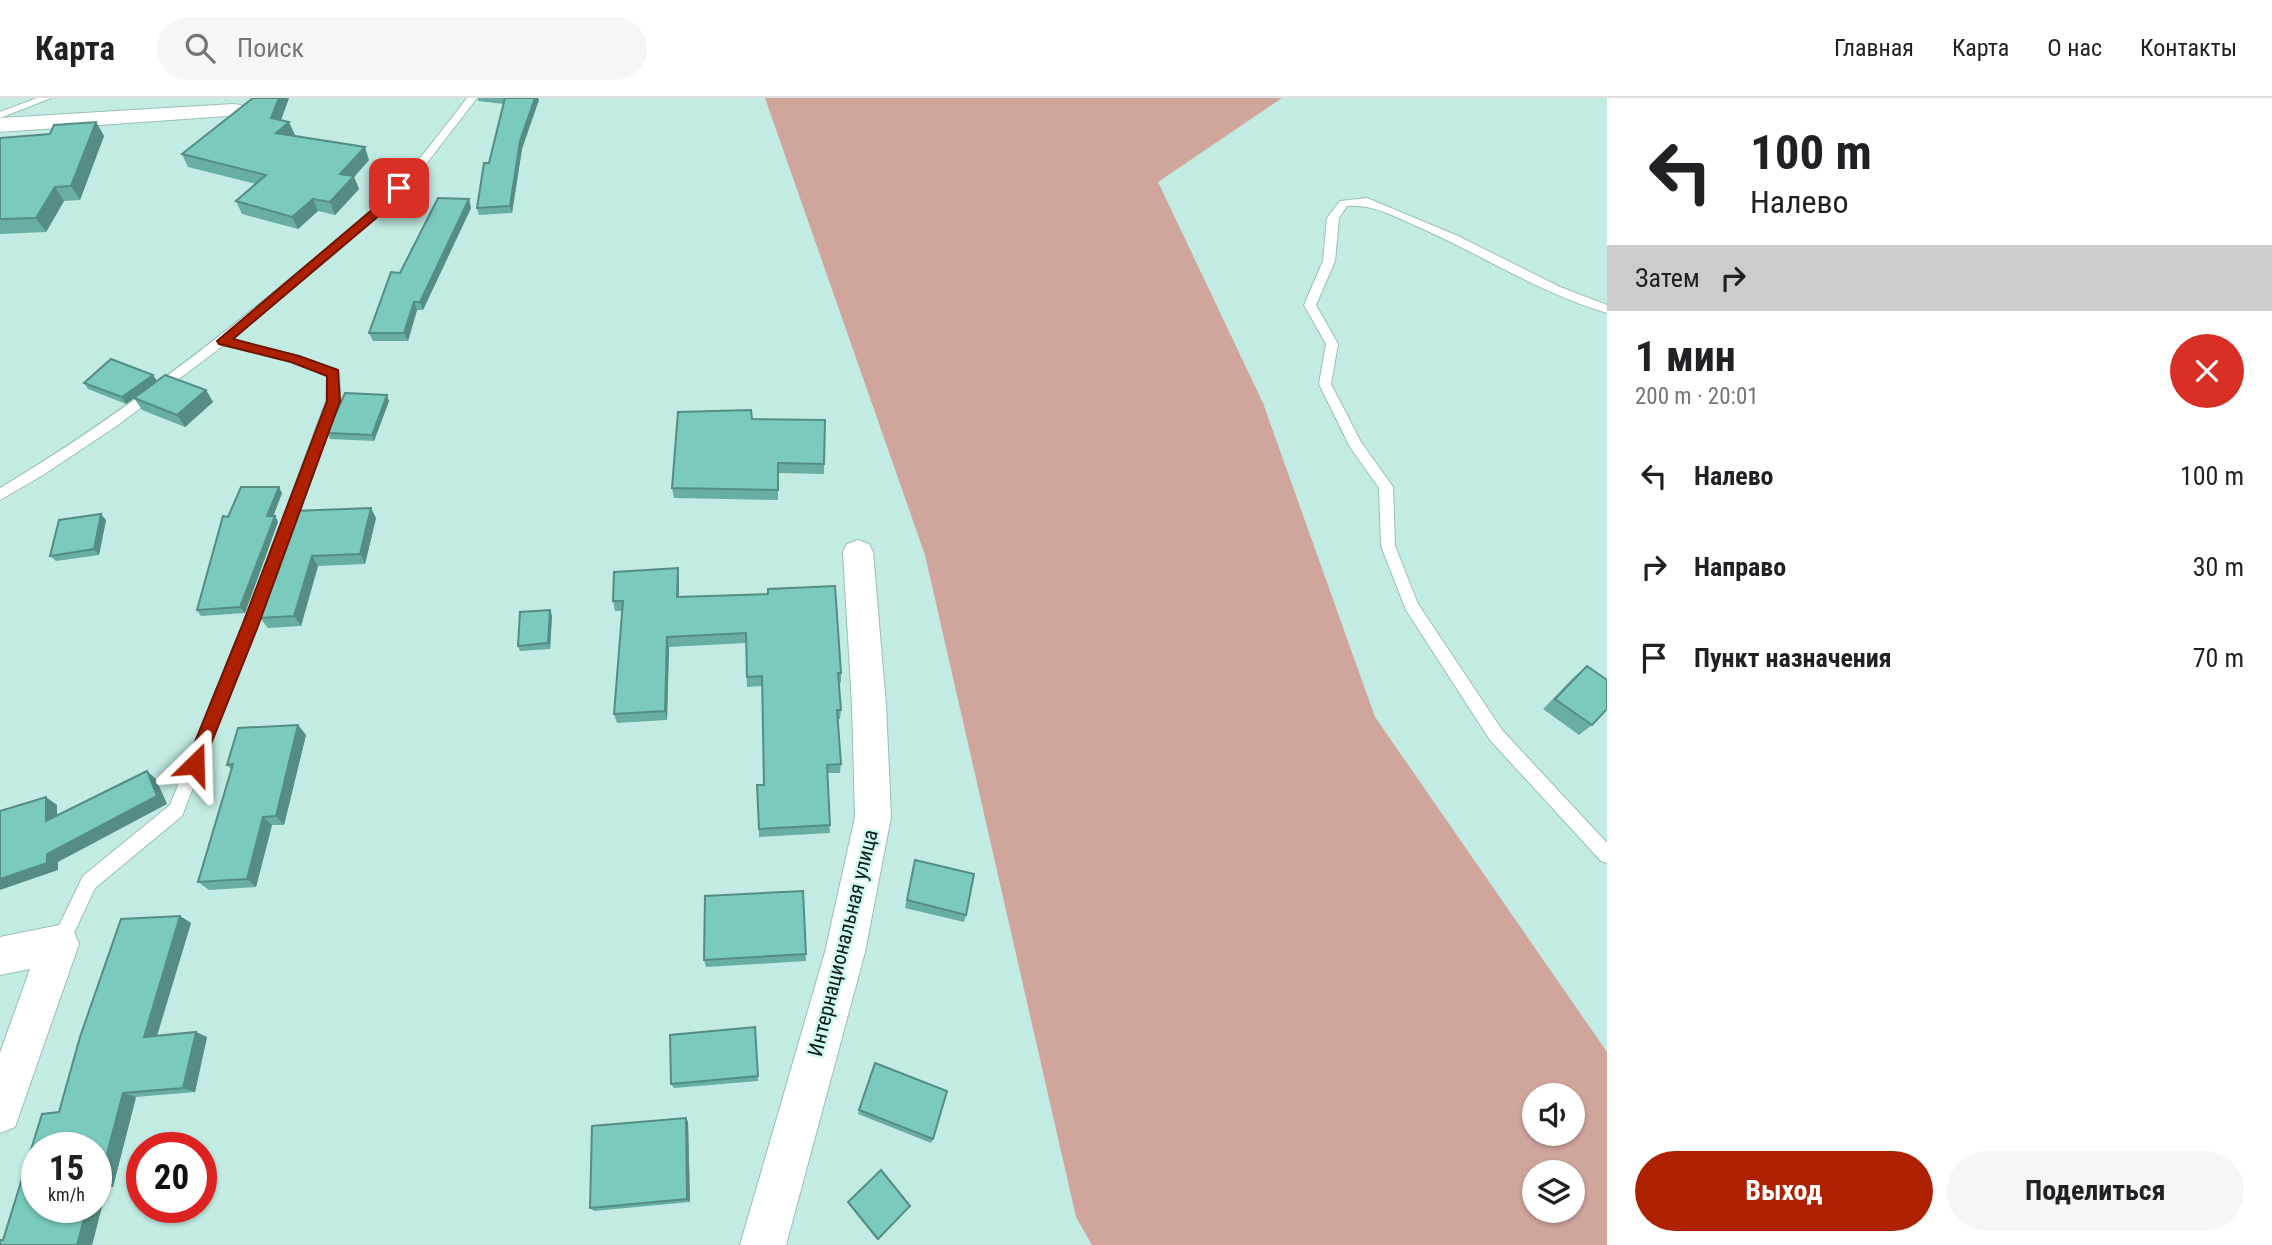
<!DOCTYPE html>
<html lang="ru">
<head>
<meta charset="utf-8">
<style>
  body { margin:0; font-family:"Roboto Condensed",sans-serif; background:#f6f6f6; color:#202124; height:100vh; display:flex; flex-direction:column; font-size:26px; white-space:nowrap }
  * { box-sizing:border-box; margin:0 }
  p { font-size:23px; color:#757577 }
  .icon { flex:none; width:38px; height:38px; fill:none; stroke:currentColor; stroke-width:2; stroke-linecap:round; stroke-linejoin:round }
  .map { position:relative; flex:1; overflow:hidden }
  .side { display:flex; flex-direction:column; background:#fff; width:665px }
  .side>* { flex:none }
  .hud { background:#fff; color:#202124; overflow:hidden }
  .buttons { position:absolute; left:1522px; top:985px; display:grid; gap:14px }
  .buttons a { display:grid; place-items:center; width:63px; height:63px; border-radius:50%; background:#fff; box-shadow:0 2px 5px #0004; font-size:35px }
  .speed { position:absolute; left:21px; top:1034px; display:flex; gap:14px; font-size:35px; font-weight:700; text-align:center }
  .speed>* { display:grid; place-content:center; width:91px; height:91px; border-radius:50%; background:#fff; box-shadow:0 2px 5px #0004; line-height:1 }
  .speed small { font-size:18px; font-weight:400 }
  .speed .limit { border:10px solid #d22; background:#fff; color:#111 }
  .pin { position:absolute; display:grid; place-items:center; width:60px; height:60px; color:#fff; margin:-30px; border-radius:14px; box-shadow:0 4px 10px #0006 }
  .me { position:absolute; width:77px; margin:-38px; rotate:22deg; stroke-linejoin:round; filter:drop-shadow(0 0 5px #0008) }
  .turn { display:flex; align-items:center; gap:24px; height:147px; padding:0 28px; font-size:32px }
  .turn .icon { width:91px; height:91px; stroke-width:2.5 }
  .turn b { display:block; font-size:49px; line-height:60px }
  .then { display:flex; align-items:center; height:66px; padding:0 28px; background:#0003; gap:14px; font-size:26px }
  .round { display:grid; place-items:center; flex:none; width:74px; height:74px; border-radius:37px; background:#f6f6f6 }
  .overview { display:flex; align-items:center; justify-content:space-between; height:119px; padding:0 28px }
  h1 { font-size:42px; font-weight:700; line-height:52px }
  .button { display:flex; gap:14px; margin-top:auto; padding:14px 28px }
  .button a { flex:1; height:80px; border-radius:42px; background:#ae2100; color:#fff; font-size:28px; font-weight:700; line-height:80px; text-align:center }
  .button a+a { background:#f6f6f6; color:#202124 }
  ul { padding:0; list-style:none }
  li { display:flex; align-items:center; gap:21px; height:91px; padding:0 28px }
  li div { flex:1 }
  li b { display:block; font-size:26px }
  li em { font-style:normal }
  header { display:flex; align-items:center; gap:42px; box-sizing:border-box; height:98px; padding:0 35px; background:#fff; border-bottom:2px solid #e0e0e0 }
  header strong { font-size:33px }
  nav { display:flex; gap:38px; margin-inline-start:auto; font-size:24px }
  .search { width:490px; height:63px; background:#f6f6f6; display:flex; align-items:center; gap:18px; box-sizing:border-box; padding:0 24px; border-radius:38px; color:#757577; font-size:26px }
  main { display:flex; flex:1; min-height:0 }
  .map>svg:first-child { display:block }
</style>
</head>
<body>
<header>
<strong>Карта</strong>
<div class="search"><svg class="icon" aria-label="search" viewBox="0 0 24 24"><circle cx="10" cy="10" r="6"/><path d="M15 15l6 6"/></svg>Поиск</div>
<nav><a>Главная</a><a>Карта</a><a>О нас</a><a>Контакты</a></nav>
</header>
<main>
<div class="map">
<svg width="1607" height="1147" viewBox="0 0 1607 1147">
  <rect width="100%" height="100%" fill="#c2ebe3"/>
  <path fill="#d0a59c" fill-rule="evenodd" d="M765,0H1282L1158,84L1263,305L1375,619L1607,954V1147H1092L1076,1119L925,457ZM1535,998H1573V1036H1535ZM1535,1074H1573V1113H1535Z"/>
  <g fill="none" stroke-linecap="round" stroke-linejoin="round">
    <defs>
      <g id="service">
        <polygon points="37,0 51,0 0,20 0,14"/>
        <path d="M467,0H477L423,70L388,109L232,241L298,258L338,272L339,275L340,303L290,437H280L278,433L326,303L327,277L291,264L224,247L118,327L43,377L0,402V390C101,330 194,260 285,185C317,158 352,133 382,103C413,71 440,35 467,0Z"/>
        <path d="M1367,100L1458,138L1560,189L1607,207V215C1539,195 1479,155 1414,127C1391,117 1372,106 1347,108L1339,120L1335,163L1316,207L1338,246L1331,286L1361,344L1393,389L1395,448L1418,506L1502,632L1607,745V765L1601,763L1490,642L1406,512L1381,448L1379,390L1350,349L1319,286L1326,246L1304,207L1323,163L1327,120L1340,103Z"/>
        <polygon points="267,477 274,483 182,718 95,790 66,852 59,855 52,852 50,846 83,778 170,707 260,483"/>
      </g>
      <g id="minor">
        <polygon points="233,6 241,7 244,12 241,17 0,34 0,20"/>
        <polygon points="858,442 869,446 873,454 886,607 891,719 865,854 786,1147 740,1147 825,854 855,719 852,607 843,454 847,446"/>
        <polygon points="59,827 73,832 79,846 15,1029 0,1035 0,955 30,871 0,877 0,839"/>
      </g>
    </defs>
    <use href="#service" stroke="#98bfb8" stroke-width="2"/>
    <use href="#minor" stroke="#98bfb8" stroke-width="2"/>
    <use href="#service" fill="#fff" fill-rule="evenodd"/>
    <use href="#minor" fill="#fff" fill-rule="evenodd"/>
  </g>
  <g fill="#69aea3" fill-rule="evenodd">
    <polygon points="253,0 289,0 281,22 295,37 293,38 369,62 354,79 359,91 335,117 318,113 298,131 242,116 236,103 256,86 188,69 182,56"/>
    <polygon points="478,0 538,0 522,51 512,115 479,117 477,110 489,65 504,6 478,3"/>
    <polygon points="96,24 104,38 80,102 64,103 46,134 0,136 0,40 50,36"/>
    <polygon points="471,110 423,212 417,212 408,243 373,243 369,235 400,175"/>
    <polygon points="153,277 157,283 206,292 213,304 185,329 142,312 134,300 152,287 126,306 88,291 84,285"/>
    <polygon points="389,303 374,343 330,341 327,335"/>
    <polygon points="752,321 825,322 824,376 778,375 778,402 674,400 672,390"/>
    <polygon points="282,395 273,418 275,418 278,424 245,515 201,518 197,512 228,419"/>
    <polygon points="293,413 376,420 365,466 318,468 301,528 268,530 260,520 264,509 259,503"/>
    <polygon points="106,422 99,457 56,463 50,458"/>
    <polygon points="678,470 679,481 679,499 841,575 841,585 839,585 841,612 840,621 838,621 841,666 840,675 827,675 830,735 759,739 759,731 764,687 762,588 747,589 746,545 669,549 667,622 617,625 614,616 622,513 615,513 613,503"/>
    <polygon points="550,512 552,518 550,551 520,553 518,548"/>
    <polygon points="1587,568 1592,627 1579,637 1543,611 1575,578"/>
    <polygon points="298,627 306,637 284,727 272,727 256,789 209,792 198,784 231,671 227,667"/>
    <polygon points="915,762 966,817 964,824 905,810"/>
    <polygon points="803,793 806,863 706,869 704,862"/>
    <path d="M180,818L191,825L157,938L196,934L207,939L195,994L136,999L113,1089H107L92,1147H0V1142H3L42,1016L59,1014L80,939L121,821ZM37,1050H96V1110H37Z"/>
    <polygon points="755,929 758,983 674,990 671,986"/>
    <polygon points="875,965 933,1041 931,1045 858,1016"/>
    <polygon points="686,1020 688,1024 690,1104 594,1113 590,1110"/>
    <polygon points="848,1104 910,1108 877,1142 848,1105"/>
  </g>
  <g fill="#558d84">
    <polygon points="279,0 289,0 277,33 271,20"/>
    <polygon points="535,0 538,0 539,2 522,51 512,115 510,108 520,43"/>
    <polygon points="96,24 104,38 80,102 71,88"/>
    <polygon points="289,24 295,37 281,48 276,35"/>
    <polygon points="365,49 369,62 354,79 359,91 335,117 330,104 340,76"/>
    <polygon points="55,89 64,103 46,134 36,120"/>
    <polygon points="313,101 318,113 298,131 292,119"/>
    <polygon points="469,101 471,110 423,212 420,204"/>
    <polygon points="414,204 417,212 408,243 404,235"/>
    <polygon points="153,277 157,283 126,306 122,299"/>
    <polygon points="206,292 213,304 185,329 177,317"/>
    <polygon points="387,297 389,303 374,343 372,337"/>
    <polygon points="279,389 282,395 271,424 267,418"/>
    <polygon points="371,410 376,420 365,466 360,456"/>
    <polygon points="101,416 106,422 99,457 94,451"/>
    <polygon points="275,418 278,424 245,515 240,509"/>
    <polygon points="312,458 318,468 301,528 294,518"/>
    <polygon points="678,470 679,481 679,509 677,499"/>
    <polygon points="550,512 552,518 550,551 548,545"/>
    <polygon points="667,539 669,549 667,622 665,613"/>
    <polygon points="298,627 306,637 284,727 276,718"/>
    <polygon points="147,673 156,681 167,706 58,764 58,772 0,792 0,781 47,756"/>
    <polygon points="46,699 57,707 57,731 46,723"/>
    <polygon points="263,719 272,727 256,789 247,781"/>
    <polygon points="180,818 191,825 155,944 144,939"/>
    <polygon points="196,934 207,939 195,994 183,990"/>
    <polygon points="123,995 136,999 113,1089 99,1086"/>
    <polygon points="686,1020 688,1024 690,1104 687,1101"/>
    <polygon points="96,1087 107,1089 92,1147 77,1147 87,1110 96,1110"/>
  </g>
  <g fill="#7acabd" stroke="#558d84" stroke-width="2">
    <polygon points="253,0 279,0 271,20 289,24 276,35 365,49 340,76 354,78 330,104 313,101 292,119 236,103 266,77 182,56"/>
    <polygon points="505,0 535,0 520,43 510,108 477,110 484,65 489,65"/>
    <polygon points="96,24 71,88 55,89 36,120 0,121 0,40 50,36 54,27"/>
    <polygon points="438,100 469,101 420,204 414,204 404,235 369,235 391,174 400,175"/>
    <polygon points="111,261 153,277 122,299 84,285"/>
    <polygon points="165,277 206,292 177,317 134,300"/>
    <polygon points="345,295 387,297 372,337 327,335"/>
    <polygon points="751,312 752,321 825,322 824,366 778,365 778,392 672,390 678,314"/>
    <polygon points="241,389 279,389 267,418 275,418 240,509 197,512 223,418 228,419"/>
    <polygon points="371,410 360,456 312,458 294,518 260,520 266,503 259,503 293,413"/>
    <polygon points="101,416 94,451 50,458 59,422"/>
    <polygon points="678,470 677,499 768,496 768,491 835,488 841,575 838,575 841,612 837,612 841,666 827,667 830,727 759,731 757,687 764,687 762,578 747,579 746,535 667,539 665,613 614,616 623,503 613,503 614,474"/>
    <polygon points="550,512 548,545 518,548 520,514"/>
    <polygon points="1587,568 1607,582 1607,611 1592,627 1555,601"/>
    <polygon points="298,627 276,718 263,719 247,781 198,784 233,666 227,667 238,630"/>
    <polygon points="147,673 157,698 47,756 47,765 0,781 0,713 46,699 46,723"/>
    <polygon points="915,762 974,776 966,817 907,802"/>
    <polygon points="803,793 806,856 704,862 705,798"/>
    <polygon points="180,818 144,939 196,934 183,990 123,995 99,1086 96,1086 96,1050 37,1050 37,1110 87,1110 77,1147 0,1147 0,1142 3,1142 42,1016 59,1014 80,939 121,821"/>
    <polygon points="755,929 758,978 671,986 670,937"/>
    <polygon points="875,965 947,993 933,1041 859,1012"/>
    <polygon points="686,1020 687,1101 590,1110 592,1028"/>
    <polygon points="881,1072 910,1108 878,1141 848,1104"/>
  </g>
  <polygon fill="#ae2100" stroke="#711500" stroke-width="2" points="395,87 405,90 388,110 233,241 299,258 338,272 340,303 258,528 203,666 201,672 195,674 189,672 186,666 242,528 327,303 327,278 291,264 219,246 217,243 380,105"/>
  <g text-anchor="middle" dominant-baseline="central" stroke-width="5" stroke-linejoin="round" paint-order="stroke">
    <g font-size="21" fill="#0c1b18" stroke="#cff8f0">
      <text transform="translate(843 845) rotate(-76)">Интернациональная улица</text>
    </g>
  </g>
</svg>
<div class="buttons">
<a><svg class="icon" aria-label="sound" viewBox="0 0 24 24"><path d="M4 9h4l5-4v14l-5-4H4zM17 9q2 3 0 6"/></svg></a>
<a><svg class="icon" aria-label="layers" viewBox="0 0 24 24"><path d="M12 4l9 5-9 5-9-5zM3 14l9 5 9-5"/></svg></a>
</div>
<div class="speed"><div>15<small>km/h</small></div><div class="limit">20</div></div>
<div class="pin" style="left:399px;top:90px;background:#d93025"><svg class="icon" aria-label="arrive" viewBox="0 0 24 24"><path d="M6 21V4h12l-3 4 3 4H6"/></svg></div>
<svg class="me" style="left:195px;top:666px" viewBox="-20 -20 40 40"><path d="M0-17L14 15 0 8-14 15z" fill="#ae2100" stroke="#fff" stroke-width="4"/></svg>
</div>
<section class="side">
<div class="hud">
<div class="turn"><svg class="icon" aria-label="left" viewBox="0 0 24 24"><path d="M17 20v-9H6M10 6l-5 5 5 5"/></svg><div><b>100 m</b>Налево</div></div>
<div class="then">Затем<svg class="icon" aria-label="right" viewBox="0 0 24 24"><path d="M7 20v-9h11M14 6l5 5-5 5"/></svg></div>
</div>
<div class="overview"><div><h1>1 мин</h1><p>200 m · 20:01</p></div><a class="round" style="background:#d93025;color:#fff"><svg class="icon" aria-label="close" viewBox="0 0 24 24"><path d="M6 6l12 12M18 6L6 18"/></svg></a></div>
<ul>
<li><svg class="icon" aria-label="left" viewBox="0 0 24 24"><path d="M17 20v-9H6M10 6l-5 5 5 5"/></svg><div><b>Налево</b></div><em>100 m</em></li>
<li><svg class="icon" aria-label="right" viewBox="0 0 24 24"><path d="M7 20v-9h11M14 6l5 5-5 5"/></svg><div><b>Направо</b></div><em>30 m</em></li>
<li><svg class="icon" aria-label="arrive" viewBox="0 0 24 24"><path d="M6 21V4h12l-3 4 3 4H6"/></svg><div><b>Пункт назначения</b></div><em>70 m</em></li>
</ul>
<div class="button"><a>Выход</a><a>Поделиться</a></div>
</section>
</main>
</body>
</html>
